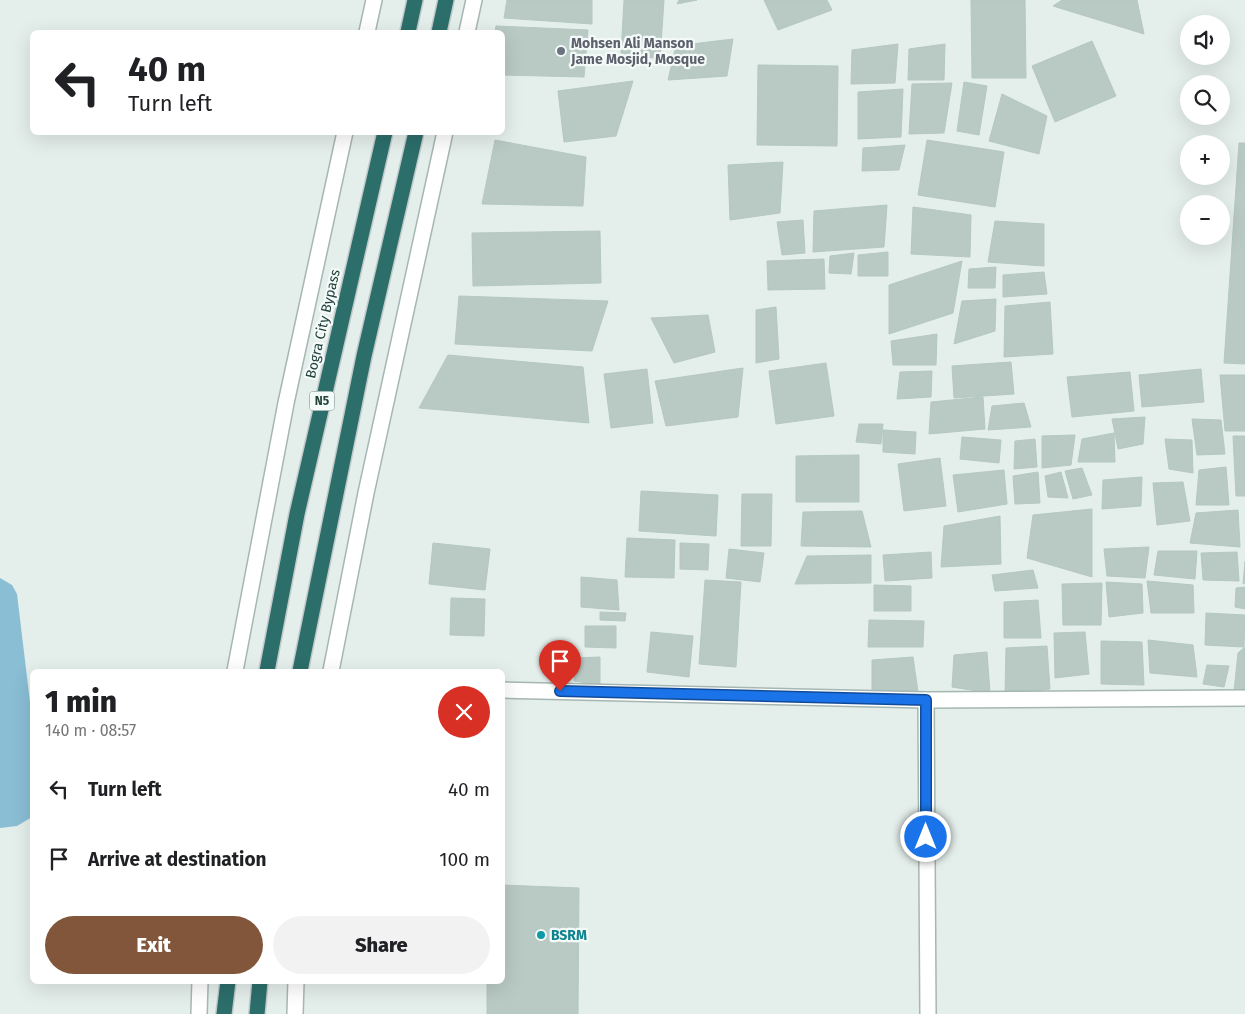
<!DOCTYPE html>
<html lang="en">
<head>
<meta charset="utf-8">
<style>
  body { margin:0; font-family:"Fira Sans",sans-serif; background:#f2f2f2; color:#202124; height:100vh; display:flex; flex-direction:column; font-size:19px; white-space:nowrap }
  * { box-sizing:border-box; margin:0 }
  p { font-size:16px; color:#757577 }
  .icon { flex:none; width:28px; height:28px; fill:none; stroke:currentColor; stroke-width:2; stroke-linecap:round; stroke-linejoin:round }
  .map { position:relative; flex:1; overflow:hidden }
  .panel { position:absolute; left:30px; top:669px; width:475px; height:315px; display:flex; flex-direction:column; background:#fff; border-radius:8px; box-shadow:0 5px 20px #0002 }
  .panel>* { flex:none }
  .top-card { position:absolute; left:30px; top:30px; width:475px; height:105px; border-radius:8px; box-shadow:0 5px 20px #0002; background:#fff; color:#202124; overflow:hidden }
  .fabs { position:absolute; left:1180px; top:15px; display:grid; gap:10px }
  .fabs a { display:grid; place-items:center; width:50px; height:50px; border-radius:50%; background:#fff; box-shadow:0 5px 20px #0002; font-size:25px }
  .pin { position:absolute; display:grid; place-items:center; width:42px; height:42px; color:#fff; margin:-51px -21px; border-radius:50% 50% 50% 0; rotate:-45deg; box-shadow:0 0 5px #0007 }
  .pin .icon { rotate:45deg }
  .me { position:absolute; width:55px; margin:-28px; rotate:0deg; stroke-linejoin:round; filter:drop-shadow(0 0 4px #0008) }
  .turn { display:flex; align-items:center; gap:18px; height:105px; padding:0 15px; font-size:22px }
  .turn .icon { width:65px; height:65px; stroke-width:2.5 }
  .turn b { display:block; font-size:35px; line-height:42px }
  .round { display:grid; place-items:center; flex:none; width:52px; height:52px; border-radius:26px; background:#f2f2f2 }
  .overview { display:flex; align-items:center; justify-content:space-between; height:85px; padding:0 15px }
  h1 { font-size:30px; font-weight:800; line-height:38px }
  .action { display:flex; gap:10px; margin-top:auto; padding:10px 15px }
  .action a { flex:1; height:58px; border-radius:30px; background:#81563b; color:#fff; font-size:20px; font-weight:800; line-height:58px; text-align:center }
  .action a+a { background:#f2f2f2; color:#202124 }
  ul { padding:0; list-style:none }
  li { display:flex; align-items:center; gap:15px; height:70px; padding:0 15px }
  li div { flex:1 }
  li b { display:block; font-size:19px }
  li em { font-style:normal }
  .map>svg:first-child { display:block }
</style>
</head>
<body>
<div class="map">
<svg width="1245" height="1014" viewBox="0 0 1245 1014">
  <rect width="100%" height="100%" fill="#e4eeeb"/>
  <polygon fill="#89bed5" points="0,578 12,585 17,594 32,719 32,817 17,826 0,828"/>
  <g fill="#b9c9c4" stroke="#b5c8c3">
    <polygon points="507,0 592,0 592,24 504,18"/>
    <polygon points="624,0 664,0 660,59 621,53"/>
    <polygon points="679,0 697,0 677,4"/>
    <polygon points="764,0 827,0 832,10 778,30"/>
    <polygon points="971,0 1025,0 1026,78 972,78"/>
    <polygon points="1062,0 1137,0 1144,34 1053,6"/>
    <polygon points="496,26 588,30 584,77 502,75 502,32 495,32"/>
    <polygon points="733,39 727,76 668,80 676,46"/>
    <polygon points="1092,41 1116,96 1055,122 1032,66"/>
    <polygon points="898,44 895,83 851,84 852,50"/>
    <polygon points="945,44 944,80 908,80 909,49"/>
    <polygon points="758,65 838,66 837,146 757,145"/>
    <polygon points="633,81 616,136 564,142 558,91"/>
    <polygon points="964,82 987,86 979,135 957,131"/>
    <polygon points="952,83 944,133 909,134 912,84"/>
    <polygon points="903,89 901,137 858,139 858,92"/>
    <polygon points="1002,94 1047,116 1039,154 989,141"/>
    <polygon points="495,140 586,157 583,206 482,204"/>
    <polygon points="927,140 1004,152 995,207 918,195"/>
    <polygon points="1239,143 1245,143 1245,364 1224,363"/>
    <polygon points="905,145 899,170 862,171 863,148"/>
    <polygon points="783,162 780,213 730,220 728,165"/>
    <polygon points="887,205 884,247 813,252 814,211"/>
    <polygon points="913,207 971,215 970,257 911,254"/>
    <polygon points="803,220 805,253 782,255 777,222"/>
    <polygon points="995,221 1044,224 1044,266 988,262"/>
    <polygon points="600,231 601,283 473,286 472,233"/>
    <polygon points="888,252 888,276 858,276 858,255"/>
    <polygon points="854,253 851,274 829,273 830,256"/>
    <polygon points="824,259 825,289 768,290 767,261"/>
    <polygon points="962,261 953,313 889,334 889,285"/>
    <polygon points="996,267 995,288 968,288 969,269"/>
    <polygon points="1044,272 1047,294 1003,297 1003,275"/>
    <polygon points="459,296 608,301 592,351 455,344"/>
    <polygon points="996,299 995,331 954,344 962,301"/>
    <polygon points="1050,302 1053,354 1004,357 1005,306"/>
    <polygon points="776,307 779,359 756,363 756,310"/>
    <polygon points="708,315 715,352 674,363 651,318"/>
    <polygon points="937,334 936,365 893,365 891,341"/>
    <polygon points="448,355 583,367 589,423 419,408"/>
    <polygon points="1011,362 1014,394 954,398 952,366"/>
    <polygon points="826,363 834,416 776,424 769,371"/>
    <polygon points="743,368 738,417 666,426 655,381"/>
    <polygon points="647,369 653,423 611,428 604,374"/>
    <polygon points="1201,369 1204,402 1142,407 1139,375"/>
    <polygon points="932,371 931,397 897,399 900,372"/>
    <polygon points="1130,372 1134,411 1072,417 1067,377"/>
    <polygon points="1220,375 1245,375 1245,431 1225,431"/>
    <polygon points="983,397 985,429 929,434 931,402"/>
    <polygon points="1024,403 1031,427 988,430 992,406"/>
    <polygon points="1145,417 1143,444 1118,449 1112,419"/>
    <polygon points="1192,419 1221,420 1225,454 1197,455"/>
    <polygon points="859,424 883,424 881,444 856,442"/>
    <polygon points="883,430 916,432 915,454 883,452"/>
    <polygon points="1114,433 1115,462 1078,462 1082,439"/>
    <polygon points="1075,435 1071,465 1042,468 1042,436"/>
    <polygon points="1233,436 1245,436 1245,496 1236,496"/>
    <polygon points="962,437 1001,440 999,463 960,459"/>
    <polygon points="1035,439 1037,467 1014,469 1015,441"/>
    <polygon points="1165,439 1192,440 1193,473 1169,469"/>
    <polygon points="859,455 859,502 796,502 796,456"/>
    <polygon points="940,458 946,506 904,511 898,464"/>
    <polygon points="1226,467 1229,505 1196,505 1199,470"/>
    <polygon points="1082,468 1092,495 1073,499 1065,471"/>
    <polygon points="1004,470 1007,504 958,512 953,475"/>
    <polygon points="1038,472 1040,503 1015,504 1013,476"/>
    <polygon points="1061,472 1068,498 1048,497 1045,476"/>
    <polygon points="1142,477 1141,506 1102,509 1103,480"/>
    <polygon points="1183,482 1190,521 1157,525 1153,483"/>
    <polygon points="641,491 718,495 716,536 639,531"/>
    <polygon points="742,494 772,494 771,546 741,546"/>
    <polygon points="1092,509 1092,577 1027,558 1033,515"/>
    <polygon points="1238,510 1240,547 1190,543 1196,513"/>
    <polygon points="862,511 871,547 801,546 803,512"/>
    <polygon points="1000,516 1001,564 941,567 944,526"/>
    <polygon points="627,538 675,540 674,578 625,577"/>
    <polygon points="433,543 490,549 485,590 429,584"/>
    <polygon points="680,543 709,544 708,570 680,569"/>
    <polygon points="1149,547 1145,578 1107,576 1104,549"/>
    <polygon points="729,549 764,553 760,582 726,578"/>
    <polygon points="1158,551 1197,551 1195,579 1154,575"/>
    <polygon points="931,552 932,578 885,581 883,555"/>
    <polygon points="1237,552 1239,581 1203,580 1201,553"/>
    <polygon points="871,555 871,583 795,584 807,556"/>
    <polygon points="1245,561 1245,583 1243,584"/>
    <polygon points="1033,570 1038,588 995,591 992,575"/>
    <polygon points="581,577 617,580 619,610 581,607"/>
    <polygon points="705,580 741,582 736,667 699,664"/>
    <polygon points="1147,581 1193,585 1194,613 1151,613"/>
    <polygon points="1106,582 1142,584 1143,613 1109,617"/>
    <polygon points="1102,583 1101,625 1063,625 1062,584"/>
    <polygon points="874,585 911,586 911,611 874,611"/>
    <polygon points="1245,587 1245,609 1235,607 1236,588"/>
    <polygon points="451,598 485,599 484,636 450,635"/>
    <polygon points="1038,600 1041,638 1004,638 1004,602"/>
    <polygon points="600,612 626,613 625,621 600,620"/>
    <polygon points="1206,613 1245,615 1244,647 1205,645"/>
    <polygon points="869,620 924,621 923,647 868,647"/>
    <polygon points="585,626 616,626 616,648 585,647"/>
    <polygon points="651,632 693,636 689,677 647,672"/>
    <polygon points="1085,632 1089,674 1055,678 1054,633"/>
    <polygon points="1148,640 1193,645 1197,677 1150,673"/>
    <polygon points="1101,641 1142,642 1144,685 1101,684"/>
    <polygon points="1047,646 1050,689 1005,694 1006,648"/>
    <polygon points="1245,647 1245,691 1234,691 1238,653"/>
    <polygon points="987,652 990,693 952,687 954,655"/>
    <polygon points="600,657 600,685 574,681 576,658"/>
    <polygon points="913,657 918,692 872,691 872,660"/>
    <polygon points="1207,665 1229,666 1224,687 1203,684"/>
    <polygon points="502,885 579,888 578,1014 487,1014 487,981 502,981"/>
  </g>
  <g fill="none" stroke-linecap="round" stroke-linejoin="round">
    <defs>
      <g id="minor">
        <polyline points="367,32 374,0"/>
        <polyline points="467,32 474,0"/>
        <polyline points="235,671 286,403 345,132"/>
        <polyline points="331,671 366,493 445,132"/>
        <polyline points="502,690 926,700 1245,698"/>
        <polyline points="926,700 928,1014"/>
        <polyline points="199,1014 200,981"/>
        <polyline points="295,1014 296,981"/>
      </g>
      <g id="highway">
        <polyline points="408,32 415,0"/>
        <polyline points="439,32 446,0"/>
        <polyline points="267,671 297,514 385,132"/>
        <polyline points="300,671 364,356 416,132"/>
        <polyline points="224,1014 228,981"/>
        <polyline points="257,1014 260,981"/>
      </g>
    </defs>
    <use href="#minor" stroke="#a6b7b3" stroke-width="18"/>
    <use href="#highway" stroke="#c1cac9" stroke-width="18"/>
    <use href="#minor" stroke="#fff" stroke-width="15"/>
    <use href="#highway" stroke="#2c6e6a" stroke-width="15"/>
  </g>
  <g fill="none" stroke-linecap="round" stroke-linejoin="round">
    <defs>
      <polyline id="route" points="560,691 926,700 926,837"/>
    </defs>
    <use href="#route" stroke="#114b97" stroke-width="12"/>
    <use href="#route" stroke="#1a73e8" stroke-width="9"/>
  </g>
  <circle fill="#6b7280" stroke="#f4faf8" stroke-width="2" cx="561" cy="51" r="5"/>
  <circle fill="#0f9aa8" stroke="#f4faf8" stroke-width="2" cx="541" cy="935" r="5"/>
  <g text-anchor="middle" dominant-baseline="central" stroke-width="4.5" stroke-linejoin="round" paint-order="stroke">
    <rect fill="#f4faf8" stroke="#617875" stroke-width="1" x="309.5" y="391.5" width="25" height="19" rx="4"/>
    <g font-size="12" font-weight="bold" fill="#22413d">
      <text x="322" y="401">N5</text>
    </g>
    <g font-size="14" font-weight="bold" fill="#5b616d" stroke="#f4faf8" text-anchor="start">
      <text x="571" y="43">Mohsen Ali Manson<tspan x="571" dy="16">Jame Mosjid, Mosque</tspan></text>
    </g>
    <g font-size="14" fill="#22413d" stroke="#f4faf8">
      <text transform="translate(323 324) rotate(-77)">Bogra City Bypass</text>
    </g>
    <g font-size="14" font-weight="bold" fill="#0d838f" stroke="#f4faf8" text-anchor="start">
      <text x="551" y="935">BSRM</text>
    </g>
  </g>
</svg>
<div class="fabs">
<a><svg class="icon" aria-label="sound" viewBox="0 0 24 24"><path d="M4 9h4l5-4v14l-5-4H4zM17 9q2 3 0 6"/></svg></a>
<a><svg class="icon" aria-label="search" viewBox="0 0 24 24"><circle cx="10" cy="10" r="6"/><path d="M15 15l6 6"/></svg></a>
<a>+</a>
<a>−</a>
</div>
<div class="pin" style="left:560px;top:691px;background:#d93025"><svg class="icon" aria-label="arrive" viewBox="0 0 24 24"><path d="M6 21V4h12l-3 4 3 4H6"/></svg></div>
<svg class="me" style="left:926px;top:837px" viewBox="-20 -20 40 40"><circle r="17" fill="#1a73e8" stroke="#fff" stroke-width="3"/><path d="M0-11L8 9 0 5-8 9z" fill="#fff"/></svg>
<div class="top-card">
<div class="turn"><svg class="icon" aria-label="left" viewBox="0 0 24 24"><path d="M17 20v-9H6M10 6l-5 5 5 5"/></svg><div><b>40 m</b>Turn left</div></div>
</div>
<section class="panel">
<div class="overview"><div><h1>1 min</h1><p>140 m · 08:57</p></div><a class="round" style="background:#d93025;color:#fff"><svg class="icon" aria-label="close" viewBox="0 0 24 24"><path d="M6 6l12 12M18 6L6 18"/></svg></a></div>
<ul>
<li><svg class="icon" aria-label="left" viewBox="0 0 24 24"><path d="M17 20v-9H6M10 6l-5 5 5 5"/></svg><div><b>Turn left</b></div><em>40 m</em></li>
<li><svg class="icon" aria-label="arrive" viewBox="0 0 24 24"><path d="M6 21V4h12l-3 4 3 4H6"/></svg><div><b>Arrive at destination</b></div><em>100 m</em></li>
</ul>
<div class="action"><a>Exit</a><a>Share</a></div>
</section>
</div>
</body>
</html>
